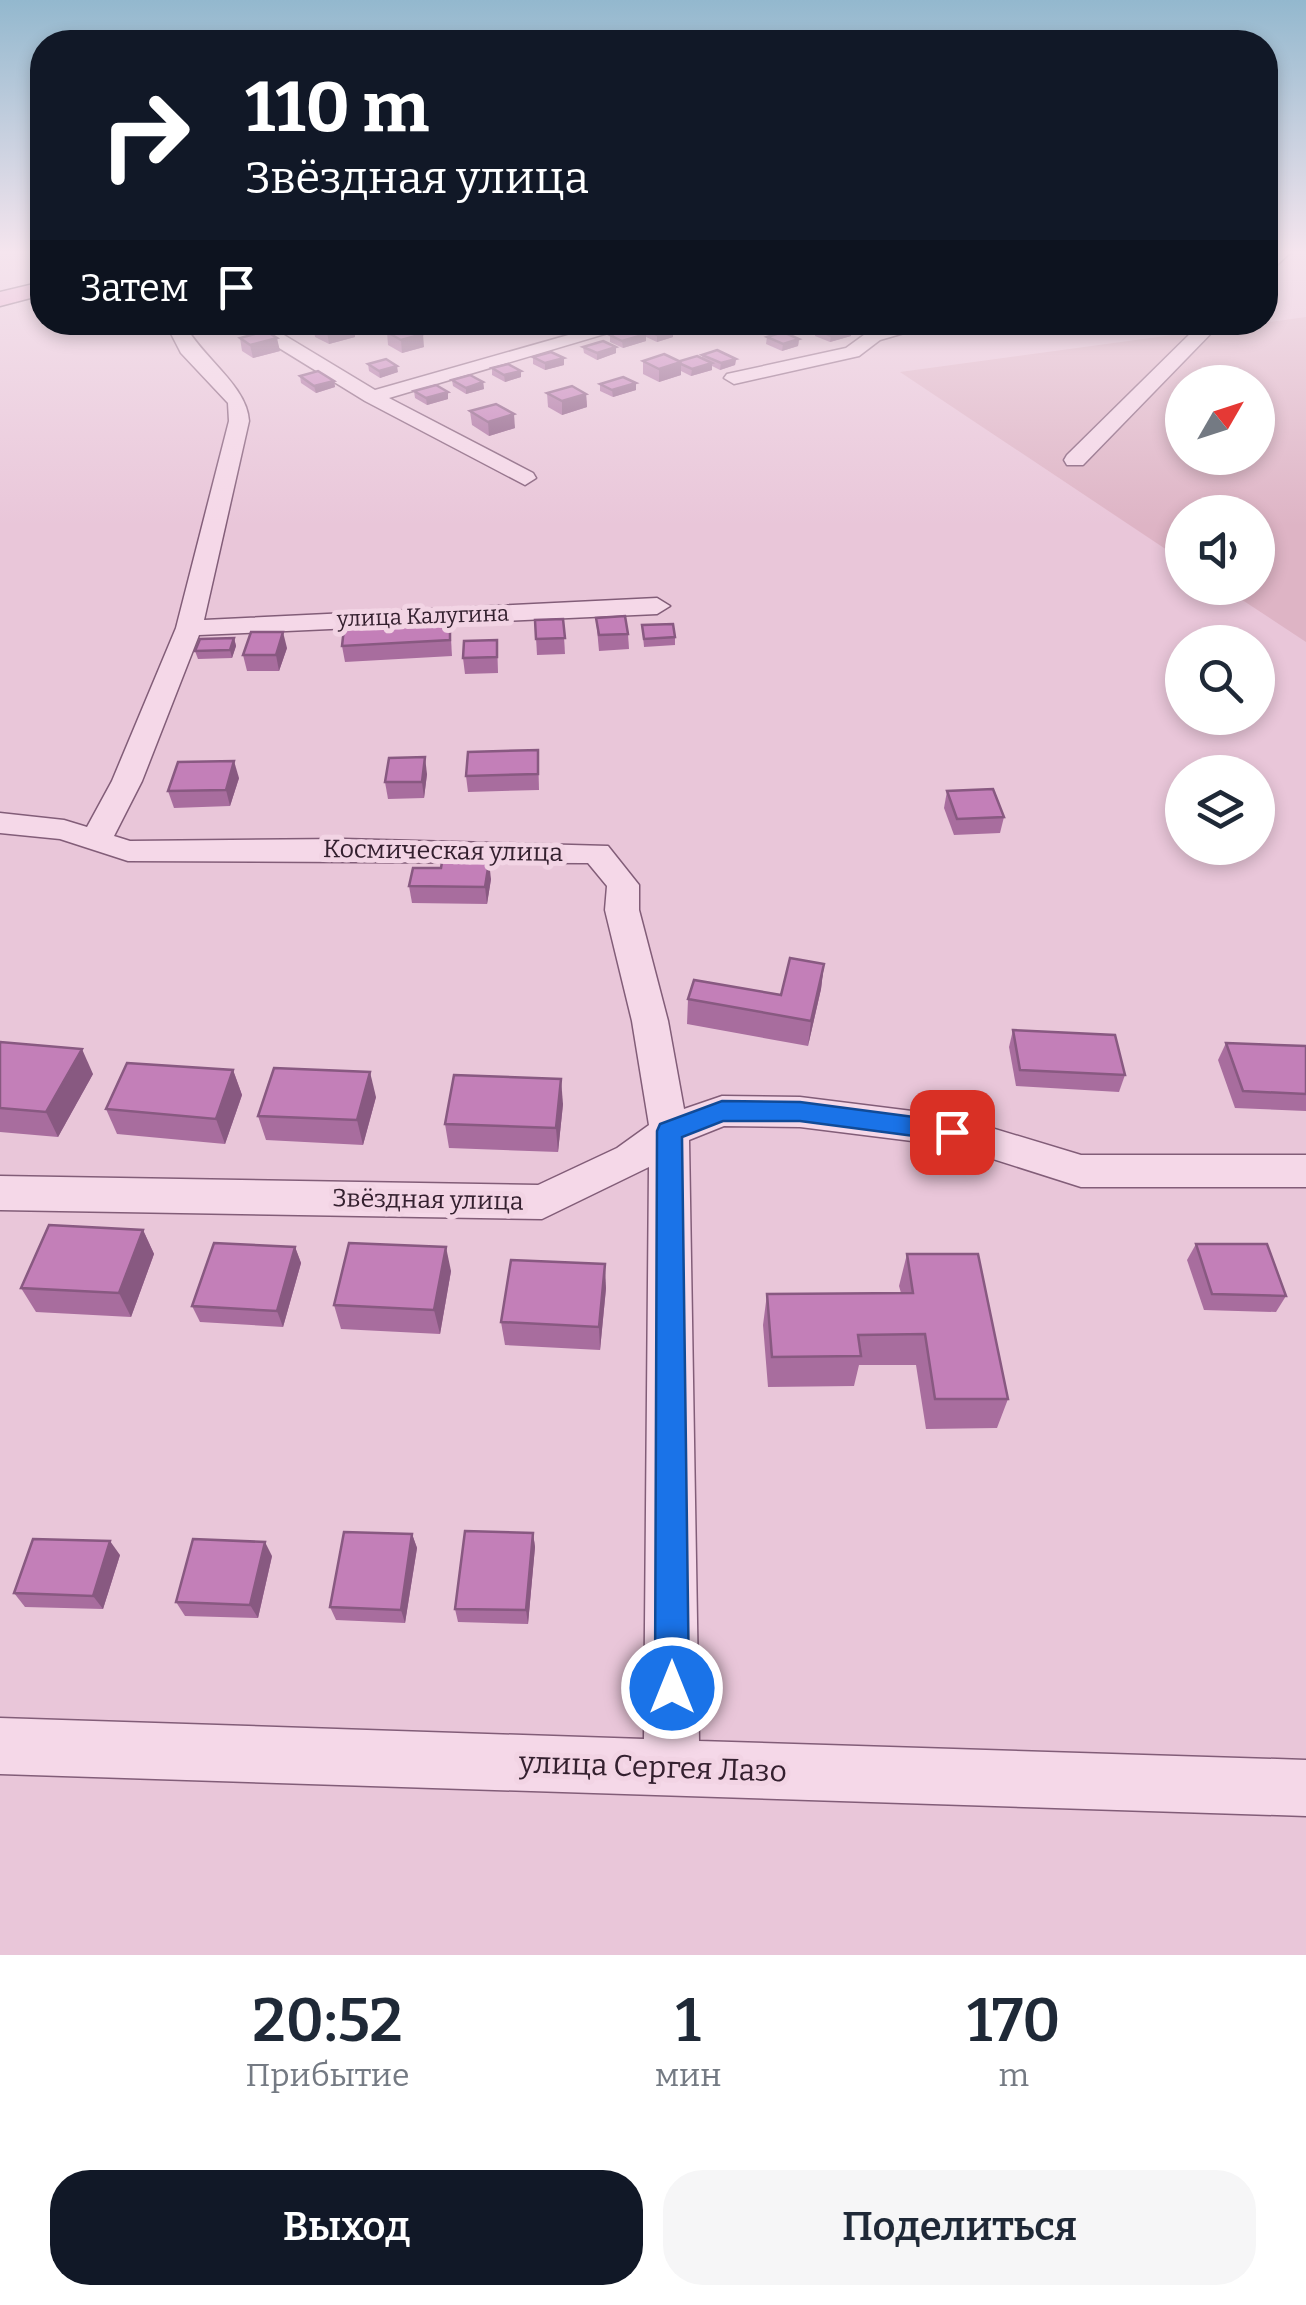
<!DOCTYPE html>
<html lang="ru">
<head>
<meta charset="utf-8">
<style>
  body { margin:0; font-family:Bitter,serif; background:#f6f6f7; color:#1f2937; height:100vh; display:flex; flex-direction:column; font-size:38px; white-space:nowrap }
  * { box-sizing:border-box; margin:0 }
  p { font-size:32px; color:#747a83 }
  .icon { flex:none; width:55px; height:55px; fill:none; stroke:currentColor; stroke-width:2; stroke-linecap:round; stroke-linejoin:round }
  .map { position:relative; height:1955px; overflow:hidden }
  .details { display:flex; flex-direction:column; background:#fff; flex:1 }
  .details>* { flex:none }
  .banner { position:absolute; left:30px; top:30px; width:1248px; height:305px; border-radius:40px; box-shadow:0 5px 15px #0003; background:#111827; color:#fff; overflow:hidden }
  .needle { width:65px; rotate:51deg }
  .fabs { position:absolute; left:1165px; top:365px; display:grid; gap:20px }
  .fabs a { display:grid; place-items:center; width:110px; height:110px; border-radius:50%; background:#fff; box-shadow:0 5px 15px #0003; font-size:50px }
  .pin { position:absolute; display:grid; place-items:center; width:85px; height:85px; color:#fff; margin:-42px; border-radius:20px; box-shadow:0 5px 15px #0006 }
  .me { position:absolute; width:110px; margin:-55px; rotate:0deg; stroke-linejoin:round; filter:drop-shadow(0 0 8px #0008) }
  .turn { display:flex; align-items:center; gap:35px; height:210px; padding:0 50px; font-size:45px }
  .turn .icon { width:130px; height:130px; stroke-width:2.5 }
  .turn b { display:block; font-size:70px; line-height:85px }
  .then { display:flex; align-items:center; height:95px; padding:0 50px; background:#0003; gap:20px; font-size:38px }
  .eta { display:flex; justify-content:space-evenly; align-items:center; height:170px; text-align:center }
  .eta b { font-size:60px; font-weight:600; line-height:70px }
  .action { display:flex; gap:20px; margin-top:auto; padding:20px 50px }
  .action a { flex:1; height:115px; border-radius:40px; background:#111827; color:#fff; font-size:40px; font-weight:600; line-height:115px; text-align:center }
  .action a+a { background:#f6f6f7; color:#1f2937 }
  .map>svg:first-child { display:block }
</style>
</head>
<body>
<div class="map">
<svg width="1306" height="1955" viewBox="0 0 1306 1955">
  <rect width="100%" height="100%" fill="#e9c6d9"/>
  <path fill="#deb4c5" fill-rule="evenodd" d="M1306,317V642L1224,588H1258V512H1182V560L900,372ZM1182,382H1258V458H1182Z"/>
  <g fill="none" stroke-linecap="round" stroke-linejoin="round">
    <defs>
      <g id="minor">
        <polygon points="1274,252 1291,252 1265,276 1265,261"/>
        <path d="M165,322H183C201,357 247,385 249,421L204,620L657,598L670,606L657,614L199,635L142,781L114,836L130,841L343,839L608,846L639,885V910L668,1021L684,1109L722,1096L800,1097L952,1116L1081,1155H1306V1187H1081L952,1146L800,1127L724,1126L689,1140L699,1741L1306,1760V1816L0,1774V1718L644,1739L649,1167L542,1219L0,1210V1176L538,1185L617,1148L649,1125L632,1021L605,910L607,886L588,863L128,861L60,839L0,833V813L64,820L87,827L112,781L176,628L229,421L228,403L181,353Z"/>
        <polygon points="205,322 264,323 375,390 614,322 645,322 389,398 533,473 536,478 525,485 365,401 253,332 214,327"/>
        <polygon points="908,322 942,322 880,340 859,356 734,384 724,378 727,374 846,348 868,332"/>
        <polygon points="1202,322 1222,322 1083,465 1067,465 1064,460 1067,455"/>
      </g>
      <polygon id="major" points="42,282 42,295 0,306 0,292"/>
    </defs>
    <use href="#minor" stroke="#825d78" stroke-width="3"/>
    <use href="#major" stroke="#51314a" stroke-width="3"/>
    <use href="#minor" fill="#f5d8e8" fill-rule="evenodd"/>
    <use href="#major" fill="#e8a1c9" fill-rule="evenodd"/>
  </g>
  <g fill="#a86d9e">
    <polygon points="514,322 547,322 547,325 528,330"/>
    <polygon points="688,322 718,322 700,328"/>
    <polygon points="313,324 353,324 355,337 329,344 315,337"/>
    <polygon points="640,327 673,337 657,342 646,337 646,341 623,348 610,342 610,335 640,331"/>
    <polygon points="816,329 851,336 830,342 815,336"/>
    <polygon points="387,332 424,347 402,353 388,345"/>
    <polygon points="767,337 799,339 798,346 782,351 766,344"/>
    <polygon points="240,338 280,351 253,358 242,351"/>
    <polygon points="583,347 616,347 616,353 597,360 584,353"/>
    <polygon points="702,355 736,359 735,365 720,370 712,366 712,370 691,376 681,371 681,375 659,382 643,374 643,361 680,361 702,358"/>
    <polygon points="533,357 564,358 564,365 545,370 533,364"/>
    <polygon points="368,364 398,372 380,378 369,371"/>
    <polygon points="492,368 521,371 521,377 505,382 492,375"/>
    <polygon points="300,376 334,381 335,387 316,393 301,383"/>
    <polygon points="452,380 483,382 484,389 466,394 453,386"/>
    <polygon points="600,384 636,390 613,397 600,391"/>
    <polygon points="414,391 448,392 448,399 427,405 415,398"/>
    <polygon points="547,393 586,394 587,407 562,415 548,407"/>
    <polygon points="470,411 515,428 489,436 472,425"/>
    <polygon points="596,618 628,634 629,649 599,651"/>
    <polygon points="563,619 565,654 537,655 535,620"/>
    <polygon points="450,622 452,656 345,662 342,646"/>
    <polygon points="642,625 675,637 675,645 644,647"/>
    <polygon points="234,638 236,646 232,658 198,659 195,651"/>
    <polygon points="497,640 498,673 465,674 463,658"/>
    <polygon points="287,648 279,671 247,671 243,655"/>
    <polygon points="538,750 539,790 468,792 466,776"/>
    <polygon points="427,774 424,798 388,799 385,782"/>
    <polygon points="239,778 230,806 174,808 168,791"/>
    <polygon points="947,791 1004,817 1000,833 954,835 944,808"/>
    <polygon points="491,879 487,904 412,903 409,886"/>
    <polygon points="824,964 821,989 808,1046 687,1024 688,999 781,995"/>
    <polygon points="1013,1030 1125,1075 1119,1092 1016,1086 1009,1047"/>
    <polygon points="0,1042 93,1074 58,1137 0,1132"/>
    <polygon points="1226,1043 1306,1046 1306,1111 1235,1108 1218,1060"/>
    <polygon points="233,1070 242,1095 225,1144 117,1134 106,1109"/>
    <polygon points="376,1097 363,1145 266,1140 258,1116"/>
    <polygon points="563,1104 558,1152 449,1148 445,1124"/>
    <polygon points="143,1230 154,1254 131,1317 36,1312 21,1288"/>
    <polygon points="1196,1244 1286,1296 1276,1312 1204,1310 1187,1260"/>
    <polygon points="295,1247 301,1263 283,1327 200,1322 192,1306"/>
    <polygon points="907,1254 1008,1399 997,1428 926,1429 916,1365 859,1365 854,1386 768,1387 763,1325 767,1294 901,1293 899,1286"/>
    <polygon points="451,1271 440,1334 341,1329 334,1305"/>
    <polygon points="606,1288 600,1350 505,1345 501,1322"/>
    <polygon points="533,1533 535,1547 528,1624 458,1622 455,1609"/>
    <polygon points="412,1534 417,1548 405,1623 336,1620 330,1607"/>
    <polygon points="120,1555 103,1609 25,1607 14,1593"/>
    <polygon points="272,1556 258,1618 185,1616 176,1602"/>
  </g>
  <g fill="#885981">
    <polygon points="383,322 406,322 406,323 384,329"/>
    <polygon points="533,322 547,322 547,325 528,330 528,324"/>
    <polygon points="700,322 718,322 700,328"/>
    <polygon points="879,322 894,322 894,323 879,327"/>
    <polygon points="353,324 355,337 329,344 327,331"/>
    <polygon points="852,329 851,336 830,342 831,336"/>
    <polygon points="673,331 673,337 657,342 657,335"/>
    <polygon points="423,334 424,347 402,353 401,340"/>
    <polygon points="646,334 646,341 623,348 622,341"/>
    <polygon points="277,338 280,351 253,358 250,345"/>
    <polygon points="799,339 798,346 782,351 783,344"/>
    <polygon points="616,347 616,353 597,360 597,353"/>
    <polygon points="564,358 564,365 545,370 545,363"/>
    <polygon points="736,359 735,365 720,370 721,363"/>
    <polygon points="681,362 681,375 659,382 659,369"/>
    <polygon points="712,363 712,370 691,376 692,369"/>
    <polygon points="397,366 398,372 380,378 379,371"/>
    <polygon points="521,371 521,377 505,382 504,375"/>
    <polygon points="334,381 335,387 316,393 314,386"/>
    <polygon points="483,382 484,389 466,394 466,388"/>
    <polygon points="636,383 636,390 613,397 612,390"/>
    <polygon points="448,392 448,399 427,405 426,398"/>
    <polygon points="586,394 587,407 562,415 562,401"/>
    <polygon points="514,414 515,428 489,436 488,422"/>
    <polygon points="283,632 287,648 279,671 276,655"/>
    <polygon points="234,638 236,646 232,658 230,650"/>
    <polygon points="425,757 427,774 424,798 422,782"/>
    <polygon points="234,761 239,778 230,806 226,790"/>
    <polygon points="489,862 491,879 487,904 485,887"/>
    <polygon points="824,964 821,989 808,1046 811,1021"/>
    <polygon points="82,1049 93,1074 58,1137 46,1112"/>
    <polygon points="233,1070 242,1095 225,1144 216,1119"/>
    <polygon points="370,1072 376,1097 363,1145 357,1120"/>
    <polygon points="561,1079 563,1104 558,1152 556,1128"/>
    <polygon points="143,1230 154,1254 131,1317 119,1293"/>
    <polygon points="295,1247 301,1263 283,1327 277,1311"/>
    <polygon points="446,1247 451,1271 440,1334 434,1310"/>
    <polygon points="605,1264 606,1288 600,1350 599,1327"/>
    <polygon points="533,1533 535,1547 528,1624 526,1610"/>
    <polygon points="412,1534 417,1548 405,1623 401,1610"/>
    <polygon points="110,1541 120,1555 103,1609 93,1596"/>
    <polygon points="265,1542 272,1556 258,1618 250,1605"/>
  </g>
  <g fill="#c37fb8" stroke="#885981" stroke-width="2.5">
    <polygon points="318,322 350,322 353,324 327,331 313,324"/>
    <polygon points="656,323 673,331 657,335 640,327"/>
    <polygon points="836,323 852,329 831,336 816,329"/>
    <polygon points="408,326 423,334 401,340 387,332"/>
    <polygon points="634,328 646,334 622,341 610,335"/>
    <polygon points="266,331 277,338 250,345 240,338"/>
    <polygon points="783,332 799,339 783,344 767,337"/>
    <polygon points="603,341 616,347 597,353 583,347"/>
    <polygon points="717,350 736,359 721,363 702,355"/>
    <polygon points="551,352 564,358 545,363 533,357"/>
    <polygon points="664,354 681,362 659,369 643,361"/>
    <polygon points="697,356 712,363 692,369 681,364 680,361"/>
    <polygon points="386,359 397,366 379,371 368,364"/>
    <polygon points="508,364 521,371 504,375 492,368"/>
    <polygon points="318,371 334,381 314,386 300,376"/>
    <polygon points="470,375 483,382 466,388 452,380"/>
    <polygon points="623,377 636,383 612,390 600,384"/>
    <polygon points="436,385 448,392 426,398 414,391"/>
    <polygon points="572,386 586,394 562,401 547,393"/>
    <polygon points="496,404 514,414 488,422 470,411"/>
    <polygon points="625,616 628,634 599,635 596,618"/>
    <polygon points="563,619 565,638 536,639 535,620"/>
    <polygon points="450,622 450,640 342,646 344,628"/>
    <polygon points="673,624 675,637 644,639 642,625"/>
    <polygon points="251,632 283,632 276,655 243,655"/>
    <polygon points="234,638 230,650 195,651 200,639"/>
    <polygon points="497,640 497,657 463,658 464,641"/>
    <polygon points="538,750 538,774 466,776 468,752"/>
    <polygon points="425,757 422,782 385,782 389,758"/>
    <polygon points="234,761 226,790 168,791 178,762"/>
    <polygon points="993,789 1004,817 957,819 947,791"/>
    <polygon points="442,862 489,862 485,887 409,886 413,868 441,868"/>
    <polygon points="790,958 824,964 811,1021 688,999 694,980 781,995"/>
    <polygon points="1013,1030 1115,1035 1125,1075 1020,1070"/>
    <polygon points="0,1042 82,1049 46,1112 0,1108"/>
    <polygon points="1226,1043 1306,1046 1306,1094 1243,1091"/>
    <polygon points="127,1063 233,1070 216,1119 106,1109"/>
    <polygon points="274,1068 370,1072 357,1120 258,1116"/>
    <polygon points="454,1075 561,1079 556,1128 445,1124"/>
    <polygon points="49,1225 143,1230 119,1293 21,1288"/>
    <polygon points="214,1243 295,1247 277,1311 192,1306"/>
    <polygon points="349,1243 446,1247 434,1310 334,1305"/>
    <polygon points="1196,1244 1267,1244 1286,1296 1212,1294"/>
    <polygon points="907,1254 978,1254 1008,1399 935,1399 925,1334 858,1335 861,1356 772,1357 767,1294 913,1293"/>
    <polygon points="511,1260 605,1264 599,1327 501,1322"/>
    <polygon points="465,1531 533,1533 526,1610 455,1609"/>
    <polygon points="344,1532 412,1534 401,1610 330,1607"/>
    <polygon points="33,1539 110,1541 93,1596 14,1593"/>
    <polygon points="193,1539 265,1542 250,1605 176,1602"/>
  </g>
  <linearGradient id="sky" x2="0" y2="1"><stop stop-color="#93b8ce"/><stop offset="0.48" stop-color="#f5e5ee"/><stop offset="1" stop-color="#f5e5ee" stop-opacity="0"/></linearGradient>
  <rect width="1306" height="526" fill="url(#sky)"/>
  <polygon fill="#1a73e8" stroke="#114b97" stroke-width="2.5" points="722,1101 800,1102 952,1122 961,1124 965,1132 961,1139 952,1141 800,1121 723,1121 682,1137 689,1688 684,1701 672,1706 660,1701 655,1688 657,1131 660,1124"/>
  <g text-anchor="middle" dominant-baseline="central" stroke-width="10" stroke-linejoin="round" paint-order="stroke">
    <g font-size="22" fill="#34202f" stroke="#f2d4e4">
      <text transform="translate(423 616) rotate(-2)">улица Калугина</text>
    </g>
    <g font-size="25" fill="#34202f" stroke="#f2d4e4">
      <text transform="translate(443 851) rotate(1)">Космическая улица</text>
      <text transform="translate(428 1200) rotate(1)">Звёздная улица</text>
    </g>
    <g font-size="30" fill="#34202f" stroke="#f2d4e4">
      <text transform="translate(653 1767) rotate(2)">улица Сергея Лазо</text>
    </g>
  </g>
</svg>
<div class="fabs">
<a><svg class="needle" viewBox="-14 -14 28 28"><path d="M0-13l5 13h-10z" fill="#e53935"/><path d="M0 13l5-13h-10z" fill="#747a83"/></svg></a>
<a><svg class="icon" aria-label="sound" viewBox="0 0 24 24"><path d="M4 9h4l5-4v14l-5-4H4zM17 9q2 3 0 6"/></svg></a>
<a><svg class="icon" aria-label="search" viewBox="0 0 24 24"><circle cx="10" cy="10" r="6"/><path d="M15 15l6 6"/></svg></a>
<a><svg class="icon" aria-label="layers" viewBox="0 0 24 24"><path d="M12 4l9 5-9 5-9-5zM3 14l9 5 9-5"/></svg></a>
</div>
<div class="pin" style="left:952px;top:1132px;background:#d93025"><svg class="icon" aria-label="arrive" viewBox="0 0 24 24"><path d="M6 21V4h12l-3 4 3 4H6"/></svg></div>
<svg class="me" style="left:672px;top:1688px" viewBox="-20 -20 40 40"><circle r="17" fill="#1a73e8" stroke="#fff" stroke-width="3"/><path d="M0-11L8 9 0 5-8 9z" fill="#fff"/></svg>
<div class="banner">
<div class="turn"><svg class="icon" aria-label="right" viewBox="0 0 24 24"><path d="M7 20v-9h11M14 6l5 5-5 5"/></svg><div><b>110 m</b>Звёздная улица</div></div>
<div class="then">Затем<svg class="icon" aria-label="arrive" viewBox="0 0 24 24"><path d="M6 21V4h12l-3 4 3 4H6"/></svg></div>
</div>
</div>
<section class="details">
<div class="eta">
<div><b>20:52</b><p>Прибытие</p></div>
<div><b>1</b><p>мин</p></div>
<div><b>170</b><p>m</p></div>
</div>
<div class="action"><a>Выход</a><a>Поделиться</a></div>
</section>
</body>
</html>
